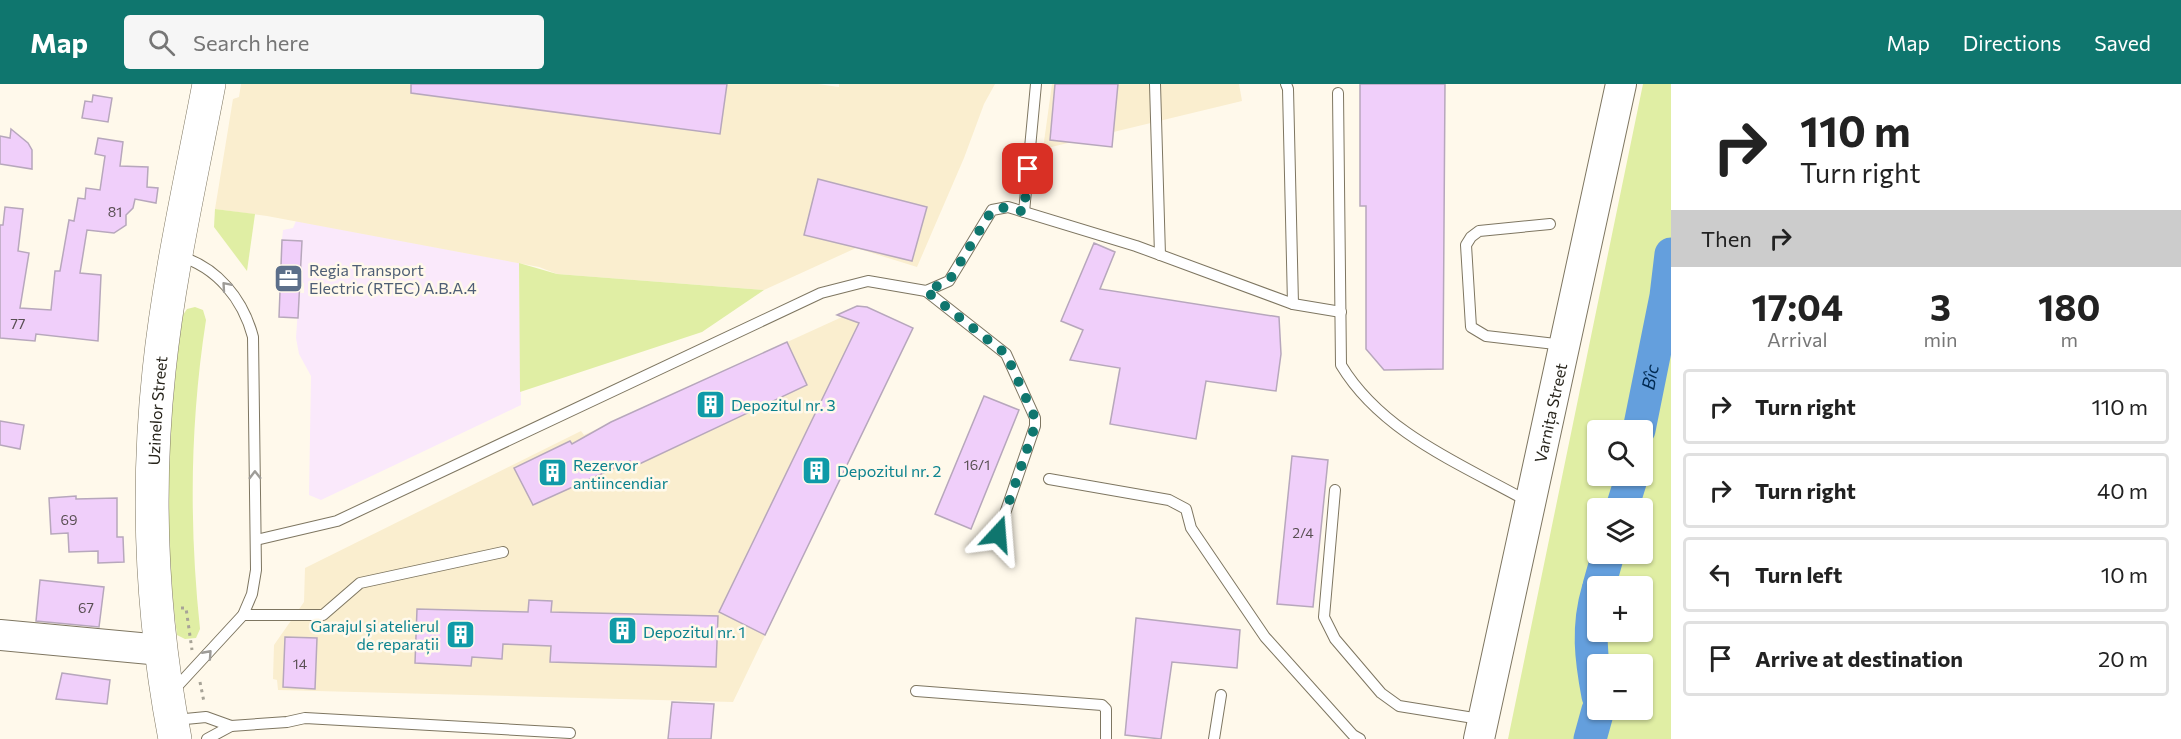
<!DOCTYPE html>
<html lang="en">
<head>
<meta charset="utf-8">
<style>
  body { margin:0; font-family:Commissioner,sans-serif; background:#f6f6f6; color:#222; height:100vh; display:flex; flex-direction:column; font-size:22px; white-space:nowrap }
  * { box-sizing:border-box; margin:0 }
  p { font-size:20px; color:#767676 }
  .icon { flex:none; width:33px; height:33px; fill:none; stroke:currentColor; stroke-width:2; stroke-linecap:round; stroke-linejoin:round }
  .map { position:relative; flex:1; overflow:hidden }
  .drawer { display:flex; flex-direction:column; background:#fff; width:510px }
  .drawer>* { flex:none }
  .top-card { background:#fff; color:#222; overflow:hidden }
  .controls { position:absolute; left:1587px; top:336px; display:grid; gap:12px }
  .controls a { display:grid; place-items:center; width:66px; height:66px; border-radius:6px; background:#fff; box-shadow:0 2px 4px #0004; font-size:30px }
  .pin { position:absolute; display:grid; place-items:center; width:51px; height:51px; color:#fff; margin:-26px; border-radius:12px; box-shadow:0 3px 9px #0006 }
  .me { position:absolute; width:66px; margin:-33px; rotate:19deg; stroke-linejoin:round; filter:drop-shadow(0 0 4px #0008) }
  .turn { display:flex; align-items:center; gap:21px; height:126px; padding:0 30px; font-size:27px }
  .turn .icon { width:78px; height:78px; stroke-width:2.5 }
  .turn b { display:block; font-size:42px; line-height:51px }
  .then { display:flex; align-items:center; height:57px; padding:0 30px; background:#0003; gap:12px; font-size:22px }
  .eta { display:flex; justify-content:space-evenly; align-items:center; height:102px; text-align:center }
  .eta b { font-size:36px; font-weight:700; line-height:42px }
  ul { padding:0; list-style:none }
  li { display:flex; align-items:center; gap:18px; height:75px; margin:0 12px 9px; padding:0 18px; border:3px solid #e0e0e0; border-radius:6px }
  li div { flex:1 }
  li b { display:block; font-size:22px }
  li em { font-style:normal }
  header { display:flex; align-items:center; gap:36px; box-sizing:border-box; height:84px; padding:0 30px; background:#0f766e; color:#fff }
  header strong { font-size:28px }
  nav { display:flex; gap:33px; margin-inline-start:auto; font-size:21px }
  .search { width:420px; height:54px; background:#f6f6f6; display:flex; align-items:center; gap:15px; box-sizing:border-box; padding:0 21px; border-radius:6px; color:#767676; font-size:22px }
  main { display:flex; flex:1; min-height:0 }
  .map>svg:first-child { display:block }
</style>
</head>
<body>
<header>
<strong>Map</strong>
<div class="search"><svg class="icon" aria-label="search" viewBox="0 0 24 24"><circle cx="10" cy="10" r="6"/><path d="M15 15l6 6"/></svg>Search here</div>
<nav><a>Map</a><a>Directions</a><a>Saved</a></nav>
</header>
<main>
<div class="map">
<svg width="1671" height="655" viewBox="0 0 1671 655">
  <rect width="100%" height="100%" fill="#fff9eb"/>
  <polygon fill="#fae9fb" points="296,137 519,179 521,321 321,416 309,411 311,292 299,270 296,254 299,209 304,209 304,199 300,198 301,157 282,156 283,146 293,144"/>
  <g fill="#faeecf">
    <polygon points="241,0 818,0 839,3 839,0 995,0 984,20 964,74 917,183 856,164 764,206 557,190 539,183 267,132 215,125 233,15 239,13"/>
    <polygon points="1052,0 1239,0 1242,17 1043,65"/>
    <polygon points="857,222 867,223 913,244 733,618 278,606 277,596 273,595 274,561 304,518 305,484 581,347 584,351 842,233 844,227"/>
  </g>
  <g fill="#e0eea4" fill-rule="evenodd">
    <path d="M1643,0H1671V655H1508ZM1642,346V392H1598V346ZM1642,424V470H1598V424ZM1598,502H1642V548H1598ZM1598,580H1642V626H1598Z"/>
    <polygon points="215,125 255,130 247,187 214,143"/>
    <polygon points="519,179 557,190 764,206 702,248 520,308"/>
    <path d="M195,223L203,226L206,236C190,339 189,441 200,545L196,554L185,555L177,551C163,445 167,337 183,231L187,225Z"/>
  </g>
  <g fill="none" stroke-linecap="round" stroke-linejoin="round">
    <g stroke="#649fdd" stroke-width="33">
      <path id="s1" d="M1639,346L1666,212L1671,170"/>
      <polyline points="1622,424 1632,392"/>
      <polyline points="1599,502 1608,470"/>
      <path d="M1598,506C1587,543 1591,575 1598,612"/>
      <polyline points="1590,655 1598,626"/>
    </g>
  </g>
  <g fill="#f0cffa" stroke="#b7a7bc" stroke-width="1.5">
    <polygon points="411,0 727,0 720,50 411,9"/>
    <polygon points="1055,0 1118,0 1112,63 1050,56"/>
    <polygon points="1360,0 1445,0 1443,285 1384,286 1366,265 1366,122 1360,122"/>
    <polygon points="93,11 112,14 108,38 82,34 85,17 92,18"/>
    <polygon points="11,45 28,59 32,66 32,85 0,80 0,52 10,54"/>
    <polygon points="98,54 123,58 120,82 148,83 147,103 158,104 156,119 135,115 133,124 126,131 126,141 114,149 87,146 80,189 101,191 98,257 36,250 35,257 0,254 0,141 3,141 5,123 23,125 18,167 29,169 20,224 51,226 55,187 60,187 69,136 74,137 78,114 85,115 86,104 100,106 105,72 95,70"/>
    <polygon points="818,95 927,123 912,177 804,151"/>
    <polygon points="282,156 302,157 298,234 279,233"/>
    <polygon points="1094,159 1115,168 1100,205 1279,233 1281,270 1276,307 1206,297 1196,355 1110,340 1120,284 1070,276 1083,246 1061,237"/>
    <polygon points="857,222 867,223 913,244 765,551 719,528 859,239 837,231"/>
    <polygon points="787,258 807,301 633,383 630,377 533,421 514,384 570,357 572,360 611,338"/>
    <polygon points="984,312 1019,326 971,445 935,430"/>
    <polygon points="0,337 24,341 20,365 0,361"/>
    <polygon points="1292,372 1328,376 1313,523 1277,520"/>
    <polygon points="76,412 76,415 117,414 117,453 123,453 124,478 98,479 98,467 69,468 68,449 51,450 49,414"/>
    <polygon points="40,496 104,503 99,543 36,537"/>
    <polygon points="529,516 552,517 551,528 718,532 716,583 550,578 551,562 503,560 502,575 472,573 471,582 415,579 417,525 528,528"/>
    <polygon points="1136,534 1240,546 1237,584 1172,578 1161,655 1125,651"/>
    <polygon points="285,553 317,554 315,605 283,603"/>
    <polygon points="62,589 110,596 107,620 56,615"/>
    <polygon points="672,618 714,620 711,655 668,655"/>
  </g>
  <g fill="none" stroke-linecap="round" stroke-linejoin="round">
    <defs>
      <g id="lane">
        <polyline points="1155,0 1160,171"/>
        <polyline points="1286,0 1288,5 1293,220"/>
        <path d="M1338,9L1341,281C1382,349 1461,380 1527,417"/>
        <polyline points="1024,128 1036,0"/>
        <polyline points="1550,140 1479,147 1471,153 1466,161 1471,243 1486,252 1564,261"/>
        <polyline points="926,207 1006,270 1035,334 1035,342 998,450"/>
        <polyline points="1049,395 1169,416 1186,425 1191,444 1265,553 1353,651 1360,655"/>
        <polyline points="1335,406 1324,533 1335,555 1381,609 1399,622 1480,635"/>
        <polyline points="256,456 337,437 821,209 868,197 926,207 949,197 992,126 1008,123 1136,162 1293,220 1341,228"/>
        <polyline points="243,531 323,531 360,499 503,468"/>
        <polyline points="916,607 1102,621 1106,625 1106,655"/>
        <path d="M172,608L243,531L252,510L256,486L253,253C243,215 217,183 179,172"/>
        <polyline points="175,636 206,633 231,642 287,638 305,634 570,649"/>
        <polyline points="207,655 231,642"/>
        <polyline points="1214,655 1221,611"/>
      </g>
      <g id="secondary">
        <polyline points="0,551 161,566"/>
        <path id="s2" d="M1479,655L1621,0"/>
      </g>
      <g id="primary">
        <path id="s3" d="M175,655C152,535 146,409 159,287C169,191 191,95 209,0"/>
      </g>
    </defs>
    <use href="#lane" stroke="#7e7661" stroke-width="12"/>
    <use href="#secondary" stroke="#7e7661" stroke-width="32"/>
    <use href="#primary" stroke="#7e7661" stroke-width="34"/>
    <g stroke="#a7a397" stroke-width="3" stroke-dasharray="3 4.5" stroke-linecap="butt">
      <polyline points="181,524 186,524 192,566"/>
      <polyline points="200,598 204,618"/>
    </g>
    <use href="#lane" stroke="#fff" stroke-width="10"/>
    <use href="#secondary" stroke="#fff" stroke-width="30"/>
    <use href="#primary" stroke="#fff" stroke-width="33"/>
  </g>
  <defs><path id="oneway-chevron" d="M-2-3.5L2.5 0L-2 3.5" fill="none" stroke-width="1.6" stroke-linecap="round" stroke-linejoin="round" transform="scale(1.5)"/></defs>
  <g stroke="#9e9c98">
    <use href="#oneway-chevron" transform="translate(226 202) rotate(-131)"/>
    <use href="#oneway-chevron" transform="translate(255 391) rotate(-91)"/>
    <use href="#oneway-chevron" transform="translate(208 570) rotate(-48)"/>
  </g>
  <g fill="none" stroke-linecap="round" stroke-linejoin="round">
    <polyline stroke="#0f766e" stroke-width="10" stroke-dasharray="0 18" points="998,450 1035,342 1035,334 1006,270 926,207 949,197 992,126 1008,123 1024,128 1028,85"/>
  </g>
  <defs>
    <symbol id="office-square" viewBox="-11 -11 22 22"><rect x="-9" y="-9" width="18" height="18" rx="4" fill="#5c6f8a" stroke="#fff9eb"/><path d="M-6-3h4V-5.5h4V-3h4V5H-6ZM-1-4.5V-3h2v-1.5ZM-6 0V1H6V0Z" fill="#fff"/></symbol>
    <symbol id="building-square" viewBox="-11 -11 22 22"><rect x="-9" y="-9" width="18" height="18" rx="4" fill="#0f9aa8" stroke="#fff9eb"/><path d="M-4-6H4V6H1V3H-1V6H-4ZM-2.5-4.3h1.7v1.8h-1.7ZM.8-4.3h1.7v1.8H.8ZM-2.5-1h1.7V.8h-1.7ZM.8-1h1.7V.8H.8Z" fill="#fff"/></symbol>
  </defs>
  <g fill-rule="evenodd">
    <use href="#office-square" x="272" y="178" width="33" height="33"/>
    <use href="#building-square" x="694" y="304" width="33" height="33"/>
    <use href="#building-square" x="800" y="370" width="33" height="33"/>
    <use href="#building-square" x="536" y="372" width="33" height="33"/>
    <use href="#building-square" x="606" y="530" width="33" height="33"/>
    <use href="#building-square" x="444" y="534" width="33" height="33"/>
  </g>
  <g text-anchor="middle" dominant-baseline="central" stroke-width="5" stroke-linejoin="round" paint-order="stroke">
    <g font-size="14" fill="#594f53">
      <text x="115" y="127">81</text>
      <text x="18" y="239">77</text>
      <text x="977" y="380">16/1</text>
      <text x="69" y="435">69</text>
      <text x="1303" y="448">2/4</text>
      <text x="86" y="523">67</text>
      <text x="300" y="579">14</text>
    </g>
    <g font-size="16" fill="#4e5e75" stroke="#fff9eb" text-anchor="start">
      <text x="309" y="185">Regia Transport<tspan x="309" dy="18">Electric (RTEC) A.B.A.4</tspan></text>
    </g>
    <g font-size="16" fill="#0d838f" stroke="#fff9eb" text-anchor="start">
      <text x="731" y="320">Depozitul nr. 3</text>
      <text x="573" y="380">Rezervor<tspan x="573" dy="18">antiincendiar</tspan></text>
      <text x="837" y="386">Depozitul nr. 2</text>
      <text x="439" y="541" text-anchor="end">Garajul și atelierul<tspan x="439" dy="18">de reparații</tspan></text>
      <text x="643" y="547">Depozitul nr. 1</text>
    </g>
    <g font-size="16" fill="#27241b" stroke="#fff9eb">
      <text stroke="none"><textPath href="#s3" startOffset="330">Uzinelor Street</textPath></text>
      <text stroke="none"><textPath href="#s2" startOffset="334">Varnița Street</textPath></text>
    </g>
    <g font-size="18" font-style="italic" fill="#002a52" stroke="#fff9eb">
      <text stroke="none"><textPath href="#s1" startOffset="54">Bîc</textPath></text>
    </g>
  </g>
</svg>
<div class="controls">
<a><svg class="icon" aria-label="search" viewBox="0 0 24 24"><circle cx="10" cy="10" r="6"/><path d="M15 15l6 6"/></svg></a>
<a><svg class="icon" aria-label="layers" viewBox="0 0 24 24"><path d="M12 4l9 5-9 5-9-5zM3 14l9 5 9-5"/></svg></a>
<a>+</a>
<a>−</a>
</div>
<div class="pin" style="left:1028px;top:85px;background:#d93025"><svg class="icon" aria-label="arrive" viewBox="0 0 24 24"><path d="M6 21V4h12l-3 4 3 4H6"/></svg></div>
<svg class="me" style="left:998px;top:450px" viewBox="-20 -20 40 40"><path d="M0-17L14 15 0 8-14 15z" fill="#0f766e" stroke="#fff" stroke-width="4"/></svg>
</div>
<section class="drawer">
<div class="top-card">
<div class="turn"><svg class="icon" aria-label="right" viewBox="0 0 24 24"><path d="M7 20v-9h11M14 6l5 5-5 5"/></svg><div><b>110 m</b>Turn right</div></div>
<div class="then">Then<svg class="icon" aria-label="right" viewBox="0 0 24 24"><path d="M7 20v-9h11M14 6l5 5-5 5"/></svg></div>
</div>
<div class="eta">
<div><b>17:04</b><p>Arrival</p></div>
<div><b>3</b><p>min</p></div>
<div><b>180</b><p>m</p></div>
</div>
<ul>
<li><svg class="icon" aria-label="right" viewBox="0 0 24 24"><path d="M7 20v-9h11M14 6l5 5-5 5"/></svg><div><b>Turn right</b></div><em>110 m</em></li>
<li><svg class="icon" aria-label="right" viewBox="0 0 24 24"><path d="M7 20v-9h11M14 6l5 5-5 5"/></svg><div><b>Turn right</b></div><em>40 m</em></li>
<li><svg class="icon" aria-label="left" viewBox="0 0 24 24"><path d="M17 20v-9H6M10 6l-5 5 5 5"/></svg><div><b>Turn left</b></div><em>10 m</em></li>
<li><svg class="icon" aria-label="arrive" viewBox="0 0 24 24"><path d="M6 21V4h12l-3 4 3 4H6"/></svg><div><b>Arrive at destination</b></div><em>20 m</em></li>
</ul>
</section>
</main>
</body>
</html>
